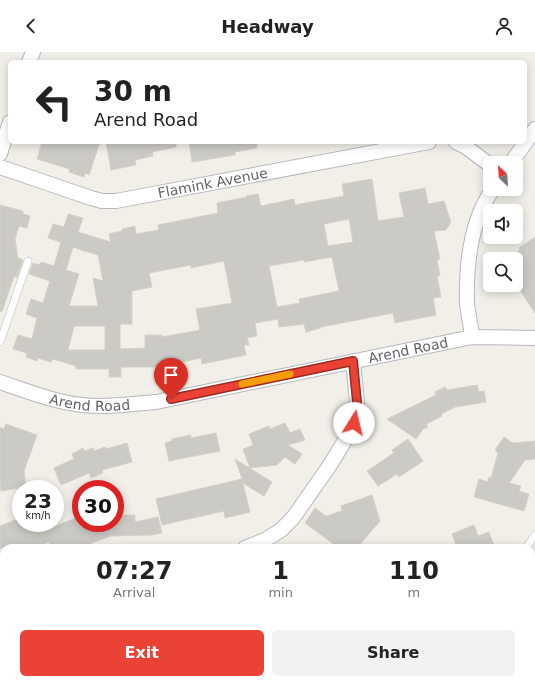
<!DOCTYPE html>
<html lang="en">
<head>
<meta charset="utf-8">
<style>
  body { margin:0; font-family:"DejaVu Sans",sans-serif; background:#f2f2f2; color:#222; height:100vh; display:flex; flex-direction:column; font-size:15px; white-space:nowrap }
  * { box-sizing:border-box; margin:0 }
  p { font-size:13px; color:#767676 }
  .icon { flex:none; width:22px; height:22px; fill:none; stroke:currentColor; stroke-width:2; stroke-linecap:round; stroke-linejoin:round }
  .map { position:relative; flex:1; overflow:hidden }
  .side { position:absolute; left:0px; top:492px; width:535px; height:140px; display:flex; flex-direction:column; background:#fff; border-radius:12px 12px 0 0; box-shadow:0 2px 10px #0003 }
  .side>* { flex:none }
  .banner { position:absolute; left:8px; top:8px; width:519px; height:84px; border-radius:6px; box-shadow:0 2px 10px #0003; background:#fff; color:#222; overflow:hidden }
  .needle { width:26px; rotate:335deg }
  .controls { position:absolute; left:483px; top:104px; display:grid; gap:8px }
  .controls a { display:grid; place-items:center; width:40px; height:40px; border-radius:6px; background:#fff; box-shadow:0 2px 10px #0003; font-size:20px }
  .speed { position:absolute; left:12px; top:428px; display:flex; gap:8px; font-size:20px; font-weight:700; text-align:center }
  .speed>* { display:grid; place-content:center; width:52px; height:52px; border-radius:50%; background:#fff; box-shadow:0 2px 10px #0003; line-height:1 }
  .speed small { font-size:10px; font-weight:400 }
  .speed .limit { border:6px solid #d22; background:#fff; color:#111 }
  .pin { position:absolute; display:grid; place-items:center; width:34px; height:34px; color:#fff; margin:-41px -17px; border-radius:50% 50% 50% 0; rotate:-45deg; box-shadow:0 0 4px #0007 }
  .pin .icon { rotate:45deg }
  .me { position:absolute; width:44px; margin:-22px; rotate:9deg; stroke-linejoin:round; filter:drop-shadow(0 0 3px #0008) }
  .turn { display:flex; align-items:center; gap:14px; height:84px; padding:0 20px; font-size:18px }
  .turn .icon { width:52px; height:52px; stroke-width:2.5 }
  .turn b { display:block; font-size:28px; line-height:34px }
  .eta { display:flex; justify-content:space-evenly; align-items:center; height:68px; text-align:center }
  .eta b { font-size:24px; font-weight:600; line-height:28px }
  .primary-button { display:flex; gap:8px; margin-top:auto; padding:8px 20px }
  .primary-button a { flex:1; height:46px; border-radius:6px; background:#ea4335; color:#fff; font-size:16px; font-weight:600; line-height:46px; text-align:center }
  .primary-button a+a { background:#f2f2f2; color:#222 }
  header { display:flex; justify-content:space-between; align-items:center; height:52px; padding:0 20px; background:#fff; font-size:18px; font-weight:600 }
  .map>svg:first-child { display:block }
</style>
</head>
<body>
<header><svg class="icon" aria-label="back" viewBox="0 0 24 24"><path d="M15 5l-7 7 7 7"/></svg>Headway<svg class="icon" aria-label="person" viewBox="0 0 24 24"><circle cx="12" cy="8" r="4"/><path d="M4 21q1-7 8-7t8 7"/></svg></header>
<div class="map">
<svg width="535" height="632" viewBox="0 0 535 632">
  <rect width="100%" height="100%" fill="#f1efe8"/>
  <g fill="#cccac5" stroke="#d6d1c6" fill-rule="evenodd">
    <polygon points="42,90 100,90 89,123 85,121 84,125 69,120 70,117 37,107"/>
    <polygon points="106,90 176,90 176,95 152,100 153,104 135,108 136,113 111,118"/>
    <polygon points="189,90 257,90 257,96 235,100 235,103 192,110"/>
    <path d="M372,127L378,169L404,165L399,141L425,136L428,152L444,149L451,170L446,178L434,179L440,207L437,208L440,224H437L441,245L433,246L436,263L395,271L393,261L321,275V276L306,280L304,272L279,275L278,267L255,271L257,284L247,286L249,293H244L246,303L202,312L201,306L157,315H121V325H109V317H76V314L53,307L51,310L38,306L37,309L26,305L27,301L13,297L18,283L32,287L37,266L26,262L31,247L43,251L50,229L29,222L33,211L40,213L41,210L54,214L61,190L48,186L53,172L64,175L68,162L83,166L78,180L111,190L109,182L122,179V177L135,174L136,182L159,178L158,173L218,161L217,151L247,145L246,144L258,142L261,154L294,147L295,153L344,144L342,132ZM349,167L353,190L328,194L324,172ZM73,195L87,200V198L88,200L98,203L103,229L93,226L98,254H69L79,222L66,218ZM332,205L339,239L299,247L300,251L277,255L269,214L304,208V210ZM224,209L232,251L196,257L200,278L162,285V283H145V296L120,297V272H132V239L152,235L149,221L191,213V216ZM74,274H105V298H68Z"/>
    <polygon points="0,153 23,159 23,162 30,164 27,176 19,174 15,187 18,206 23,208 17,225 14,224 2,260 0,259"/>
    <polygon points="535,185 535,261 516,232 516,224 523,220 516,207 512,203 520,198 519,196"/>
    <polygon points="477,333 479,340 484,339 486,350 455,355 441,362 442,364 426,372 428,375 423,377 416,387 387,367 436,343 435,340 445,335 447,338"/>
    <polygon points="285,371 290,381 300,377 305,388 288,393 302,402 295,412 285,405 277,413 250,416 243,397 253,393 249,382 269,374 270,377"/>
    <polygon points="6,372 37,383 24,419 26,435 1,439 0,428 0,375 4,377"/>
    <polygon points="216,381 220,399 169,409 165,391 172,389 172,387 191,383 191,386"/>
    <polygon points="504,385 513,391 535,389 535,407 525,408 509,431 521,434 519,439 529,442 524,459 474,445 479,427 488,430 489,425 491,426 498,401 495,398"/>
    <polygon points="408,387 423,409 399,425 397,422 378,434 367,419 394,401 392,398"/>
    <polygon points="127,391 132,410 102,418 103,421 91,426 89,421 61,433 54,416 74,407 72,402 83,396 84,399 93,396 94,399 105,395 106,397"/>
    <polygon points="235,407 272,430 264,444 244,432"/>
    <polygon points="242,427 250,460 225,466 224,459 162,473 156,447"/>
    <polygon points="372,443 380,469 357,496 339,496 305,471 315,456 326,464 342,459 341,454"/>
    <polygon points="117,463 135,463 135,470 158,465 162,481 151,483 111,484 78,496 67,496 65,491 51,496 49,490 33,496 0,496 0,474 21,466 21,471 33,471 36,477 50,472 51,476 81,464 81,471 117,471"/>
    <polygon points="474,473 478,484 489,480 495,496 449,496 456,493 452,482"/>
  </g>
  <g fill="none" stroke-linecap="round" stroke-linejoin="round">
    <defs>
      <g id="lane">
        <polyline points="0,290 28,209"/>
        <polyline points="526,496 535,483"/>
      </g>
      <g id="street">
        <polyline points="29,10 33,0"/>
        <polyline points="456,90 466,95 490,113"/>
        <polyline points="0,102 10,70"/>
        <polyline points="511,111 535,77"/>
        <path id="s1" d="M0,115L91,146L102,149H116L429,90"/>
        <path d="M472,285C471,274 468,262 467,251C466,213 470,169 493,137"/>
        <path id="s2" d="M0,330C27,339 54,350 82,353C107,356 131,352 156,350L472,285L535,286"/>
        <polyline points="245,496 265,488 281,478 293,466 330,413 350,380 354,371 357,350 353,309"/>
        <polyline points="0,552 4,551"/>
      </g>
    </defs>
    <use href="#lane" stroke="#b5b8bc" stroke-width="8"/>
    <use href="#street" stroke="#b5b8bc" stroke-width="16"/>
    <use href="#lane" stroke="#fff" stroke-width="7"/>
    <use href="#street" stroke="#fff" stroke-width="14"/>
  </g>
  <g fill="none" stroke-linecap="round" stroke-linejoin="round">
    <defs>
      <polyline id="route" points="171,347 353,309 357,350 354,371"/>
    </defs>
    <use href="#route" stroke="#982c22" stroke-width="10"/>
    <use href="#route" stroke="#ea4335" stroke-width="7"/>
    <polyline stroke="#f59e0b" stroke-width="7" points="242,332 290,322"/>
  </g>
  <g text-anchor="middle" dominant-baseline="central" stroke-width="3" stroke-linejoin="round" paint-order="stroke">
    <g font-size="14" fill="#5f6368" stroke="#fff">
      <text stroke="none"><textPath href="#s1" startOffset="220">Flamink Avenue</textPath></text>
      <text stroke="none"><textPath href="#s2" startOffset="417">Arend Road</textPath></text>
      <text stroke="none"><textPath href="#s2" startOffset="93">Arend Road</textPath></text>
    </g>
  </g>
</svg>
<div class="controls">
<a><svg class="needle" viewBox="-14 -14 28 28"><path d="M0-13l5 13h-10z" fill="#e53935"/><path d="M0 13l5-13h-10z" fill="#767676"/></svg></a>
<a><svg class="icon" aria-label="sound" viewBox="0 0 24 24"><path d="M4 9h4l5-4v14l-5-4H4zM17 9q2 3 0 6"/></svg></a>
<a><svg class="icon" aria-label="search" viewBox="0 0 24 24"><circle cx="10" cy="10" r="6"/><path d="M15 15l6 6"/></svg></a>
</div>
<div class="speed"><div>23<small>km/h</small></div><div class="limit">30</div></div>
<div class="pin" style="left:171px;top:347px;background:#d93025"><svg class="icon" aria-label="arrive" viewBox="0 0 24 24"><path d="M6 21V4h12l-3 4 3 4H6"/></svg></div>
<svg class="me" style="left:354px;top:371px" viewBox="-20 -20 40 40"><circle r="19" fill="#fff"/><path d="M0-13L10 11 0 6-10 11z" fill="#ea4335"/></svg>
<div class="banner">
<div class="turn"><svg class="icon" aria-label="left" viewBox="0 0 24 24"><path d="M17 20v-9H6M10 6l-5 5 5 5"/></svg><div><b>30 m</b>Arend Road</div></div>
</div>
<section class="side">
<div class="eta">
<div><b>07:27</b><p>Arrival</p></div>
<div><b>1</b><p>min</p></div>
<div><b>110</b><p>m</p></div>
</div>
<div class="primary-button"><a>Exit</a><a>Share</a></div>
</section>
</div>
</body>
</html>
